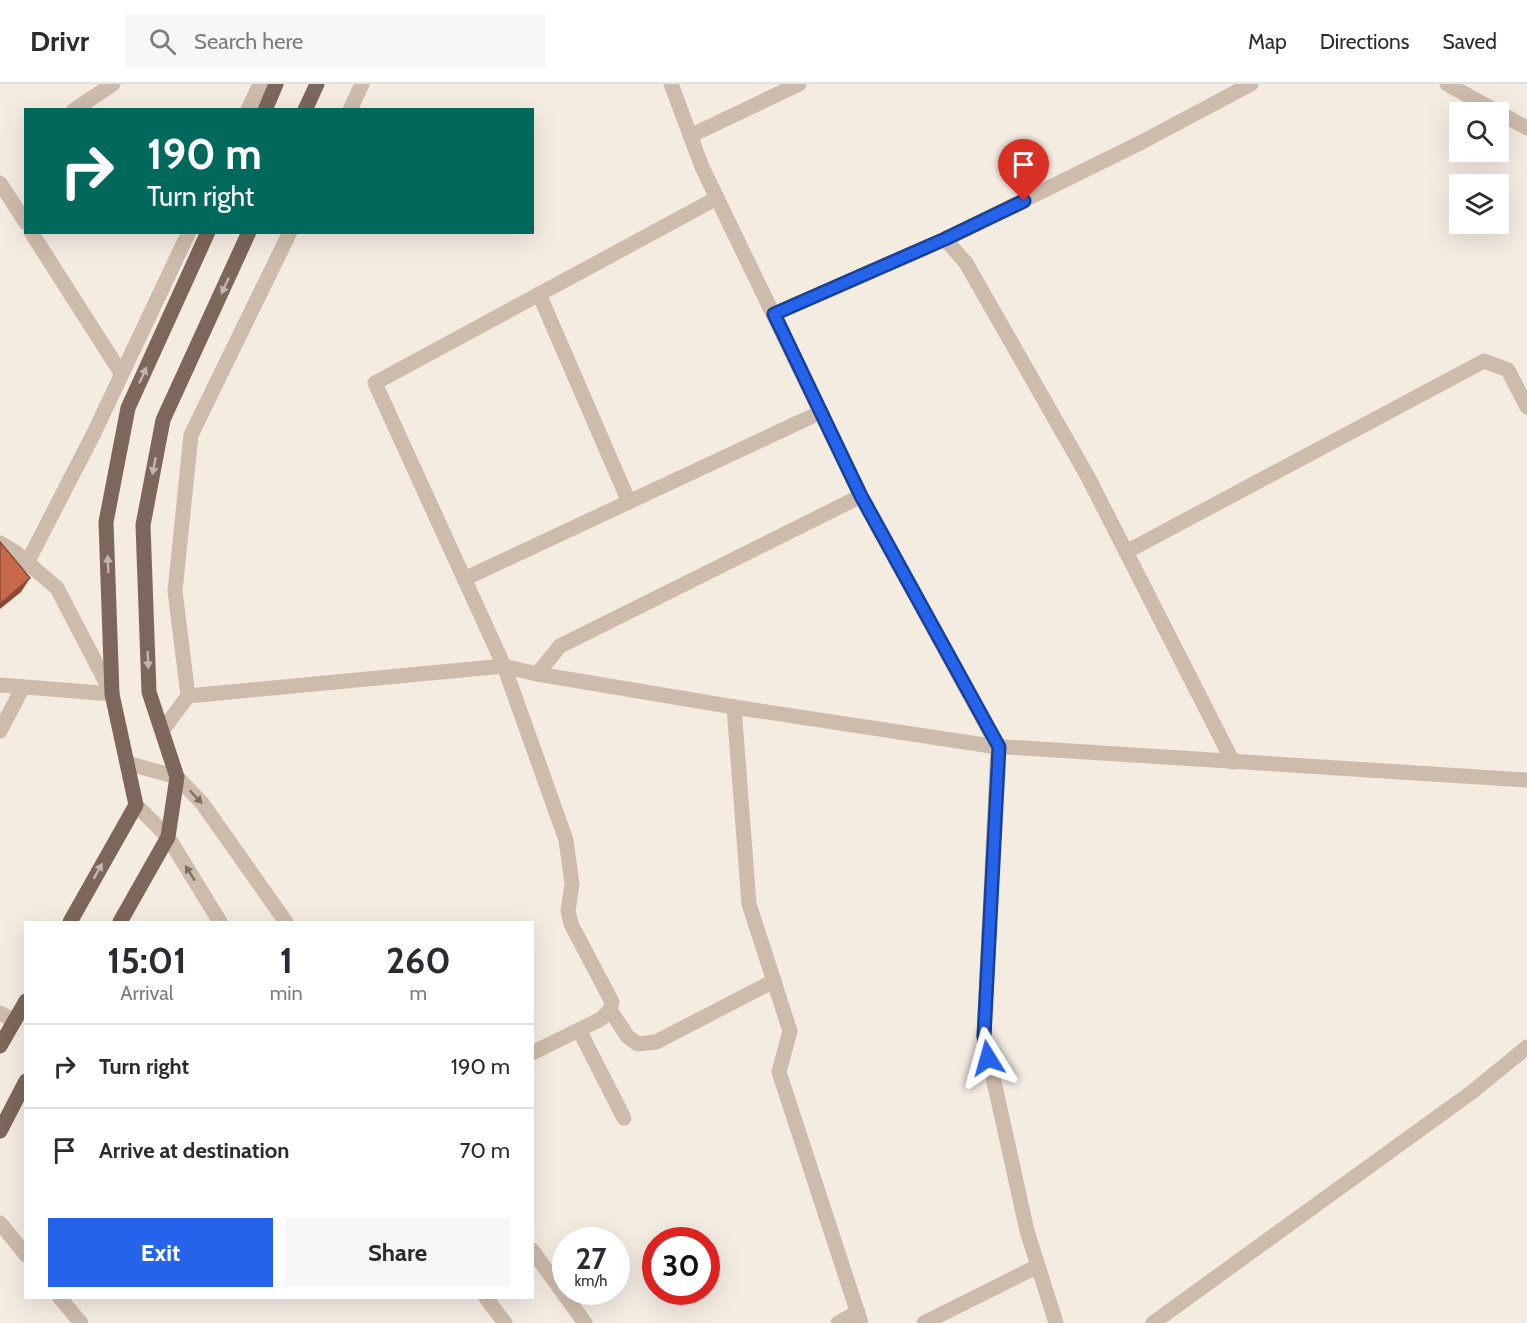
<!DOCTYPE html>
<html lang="en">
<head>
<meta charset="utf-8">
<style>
  body { margin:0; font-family:Cabin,sans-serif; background:#f7f7f7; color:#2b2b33; height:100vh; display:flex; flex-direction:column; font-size:22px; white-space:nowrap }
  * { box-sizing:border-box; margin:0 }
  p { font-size:20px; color:#7c7c81 }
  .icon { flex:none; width:33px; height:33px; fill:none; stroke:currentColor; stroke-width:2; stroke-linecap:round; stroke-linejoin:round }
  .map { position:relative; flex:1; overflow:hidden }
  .details { position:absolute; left:24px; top:837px; width:510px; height:378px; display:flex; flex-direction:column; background:#fff; border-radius:0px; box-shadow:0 6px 24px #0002 }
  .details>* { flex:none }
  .hud { position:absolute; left:24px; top:24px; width:510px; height:126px; border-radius:0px; box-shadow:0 6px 24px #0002; background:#00695c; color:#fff; overflow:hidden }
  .controls { position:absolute; left:1449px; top:18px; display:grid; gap:12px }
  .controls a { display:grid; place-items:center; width:60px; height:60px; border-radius:0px; background:#fff; box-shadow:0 6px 24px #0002; font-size:30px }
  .speed { position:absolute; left:552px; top:1143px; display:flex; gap:12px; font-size:30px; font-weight:700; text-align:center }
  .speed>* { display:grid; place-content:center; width:78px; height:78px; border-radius:50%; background:#fff; box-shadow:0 6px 24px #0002; line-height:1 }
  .speed small { font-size:15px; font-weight:400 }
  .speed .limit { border:9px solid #d22; background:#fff; color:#111 }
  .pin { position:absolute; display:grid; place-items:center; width:51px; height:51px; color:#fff; margin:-62px -26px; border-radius:50% 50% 50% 0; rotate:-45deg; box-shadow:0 0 6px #0007 }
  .pin .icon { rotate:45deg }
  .me { position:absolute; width:66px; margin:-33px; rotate:352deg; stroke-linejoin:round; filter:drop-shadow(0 0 4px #0008) }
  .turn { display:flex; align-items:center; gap:21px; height:126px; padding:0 24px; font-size:27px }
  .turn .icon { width:78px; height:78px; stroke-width:2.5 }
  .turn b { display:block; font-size:42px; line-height:51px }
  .eta { display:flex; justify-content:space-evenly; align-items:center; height:102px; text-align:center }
  .eta b { font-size:36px; font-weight:800; line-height:42px }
  .button { display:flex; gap:12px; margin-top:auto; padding:12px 24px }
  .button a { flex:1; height:69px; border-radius:0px; background:#2563eb; color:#fff; font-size:24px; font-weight:800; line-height:69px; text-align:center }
  .button a+a { background:#f7f7f7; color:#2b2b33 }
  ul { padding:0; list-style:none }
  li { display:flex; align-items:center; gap:18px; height:84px; padding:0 24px; border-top:2px solid #e1e1e2 }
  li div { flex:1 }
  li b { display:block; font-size:22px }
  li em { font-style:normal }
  header { display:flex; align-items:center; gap:36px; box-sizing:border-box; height:84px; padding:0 30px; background:#fff; border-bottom:2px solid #e1e1e2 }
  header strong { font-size:28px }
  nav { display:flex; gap:33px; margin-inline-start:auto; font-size:21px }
  .search { width:420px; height:54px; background:#f7f7f7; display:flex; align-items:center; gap:15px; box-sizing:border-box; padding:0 21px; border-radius:0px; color:#7c7c81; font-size:22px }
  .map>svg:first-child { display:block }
</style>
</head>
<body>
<header>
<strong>Drivr</strong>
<div class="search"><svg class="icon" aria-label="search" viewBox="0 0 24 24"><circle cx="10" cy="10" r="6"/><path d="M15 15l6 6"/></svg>Search here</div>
<nav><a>Map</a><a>Directions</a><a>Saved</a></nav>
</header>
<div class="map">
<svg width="1527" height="1239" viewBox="0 0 1527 1239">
  <rect width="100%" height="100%" fill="#f4ebe1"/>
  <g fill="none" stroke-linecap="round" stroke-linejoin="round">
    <g stroke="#cdbbac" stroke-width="15">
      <polyline points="671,0 702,83 861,412 998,663 984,952 1027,1147 1056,1239"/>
      <polyline points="1447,0 1527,44"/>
      <polyline points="74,26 113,0"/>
      <polyline points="248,26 260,0"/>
      <polyline points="350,26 362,0"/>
      <polyline points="690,52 799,0"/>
      <polyline points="0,99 26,139"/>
      <polyline points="31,148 121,289"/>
      <polyline points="945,155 1142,58 1251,0"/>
      <polyline points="539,210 629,418"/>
      <polyline points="774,230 945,155 966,179 1088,393 1233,678"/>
      <polyline points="0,459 15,468 57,504 112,610"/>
      <polyline points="1126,468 1484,277 1508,286 1527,323"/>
      <polyline points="27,479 93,351 189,148"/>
      <polyline points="464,495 821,328"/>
      <polyline points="537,590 560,562 861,412"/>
      <polyline points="0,601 112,610"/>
      <polyline points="188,612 504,582 537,590 734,623 991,662 1527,696"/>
      <polyline points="734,623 749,820 790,947 779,988 861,1239"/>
      <polyline points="0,647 23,603"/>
      <polyline points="162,647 188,612 175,507 191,351 290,148"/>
      <polyline points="127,679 177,693 202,719 286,838"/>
      <polyline points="136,721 168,753 220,838"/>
      <polyline points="610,926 628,953 638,960 656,958 774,897"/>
      <polyline points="0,929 14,937"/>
      <polyline points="579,946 624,1034"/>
      <polyline points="532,969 601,935 610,926 612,918 571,840 568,827 572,800 566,756 504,582 375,299 717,114"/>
      <polyline points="0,1139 26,1171"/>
      <polyline points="532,1166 585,1239"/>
      <polyline points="60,1214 81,1239"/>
      <polyline points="486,1214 505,1239"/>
      <polyline points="838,1239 858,1228"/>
      <polyline points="924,1239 1038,1182"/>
      <polyline points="1153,1239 1472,1008 1527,963"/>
    </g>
    <g stroke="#7d675c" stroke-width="15">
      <polyline points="265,26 276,0"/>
      <polyline points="305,26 317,0"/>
      <polyline points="70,838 136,721 112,610 106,438 128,324 208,148"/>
      <polyline points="120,838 168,753 177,693 149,608 143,441 163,336 249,148"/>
      <polyline points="0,962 26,917"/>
      <polyline points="0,1047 26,997"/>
    </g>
  </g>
  <polygon fill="#8c4a34" points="30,494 21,508 0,525 0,520"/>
  <polygon fill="#c8694b" stroke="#8c4a34" stroke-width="1.5" points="0,458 30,494 0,520"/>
  <defs><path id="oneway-solid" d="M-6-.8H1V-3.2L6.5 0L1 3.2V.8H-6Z" transform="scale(1.5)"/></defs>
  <g fill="#c2b5ac">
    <use href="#oneway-solid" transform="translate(225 202) rotate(115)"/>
    <use href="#oneway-solid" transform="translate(143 291) rotate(-65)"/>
    <use href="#oneway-solid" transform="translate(154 382) rotate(101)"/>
    <use href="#oneway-solid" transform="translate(108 480) rotate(-92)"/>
    <use href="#oneway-solid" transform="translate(148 576) rotate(88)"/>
    <use href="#oneway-solid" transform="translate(98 787) rotate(-61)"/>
  </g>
  <g fill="#7d6f65">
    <use href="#oneway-solid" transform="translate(196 713) rotate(46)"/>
    <use href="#oneway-solid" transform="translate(190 789) rotate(-122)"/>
  </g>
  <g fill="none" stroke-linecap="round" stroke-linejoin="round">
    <defs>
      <polyline id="route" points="988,974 984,952 999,663 861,412 774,230 945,155 1024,117"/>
    </defs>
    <use href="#route" stroke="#184099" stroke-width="15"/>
    <use href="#route" stroke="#2563eb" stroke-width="10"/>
  </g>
</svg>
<div class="controls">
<a><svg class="icon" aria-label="search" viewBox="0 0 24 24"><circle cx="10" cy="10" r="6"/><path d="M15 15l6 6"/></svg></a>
<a><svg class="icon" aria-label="layers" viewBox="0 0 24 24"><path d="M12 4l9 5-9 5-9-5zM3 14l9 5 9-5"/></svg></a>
</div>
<div class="speed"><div>27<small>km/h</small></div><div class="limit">30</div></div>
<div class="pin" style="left:1024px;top:117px;background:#d93025"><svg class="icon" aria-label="arrive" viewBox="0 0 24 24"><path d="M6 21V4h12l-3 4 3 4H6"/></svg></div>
<svg class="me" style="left:988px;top:974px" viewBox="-20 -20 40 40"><path d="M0-17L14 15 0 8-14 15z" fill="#2563eb" stroke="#fff" stroke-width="4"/></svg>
<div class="hud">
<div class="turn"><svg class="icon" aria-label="right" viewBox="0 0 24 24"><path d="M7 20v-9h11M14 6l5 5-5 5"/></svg><div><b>190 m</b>Turn right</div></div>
</div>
<section class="details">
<div class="eta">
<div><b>15:01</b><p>Arrival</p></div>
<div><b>1</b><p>min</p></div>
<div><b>260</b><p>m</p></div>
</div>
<ul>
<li><svg class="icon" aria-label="right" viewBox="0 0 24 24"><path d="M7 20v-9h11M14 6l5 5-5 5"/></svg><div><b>Turn right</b></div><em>190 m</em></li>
<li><svg class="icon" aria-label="arrive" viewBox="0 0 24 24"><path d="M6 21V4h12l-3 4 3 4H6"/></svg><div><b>Arrive at destination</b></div><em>70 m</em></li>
</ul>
<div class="button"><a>Exit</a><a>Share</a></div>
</section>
</div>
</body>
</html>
